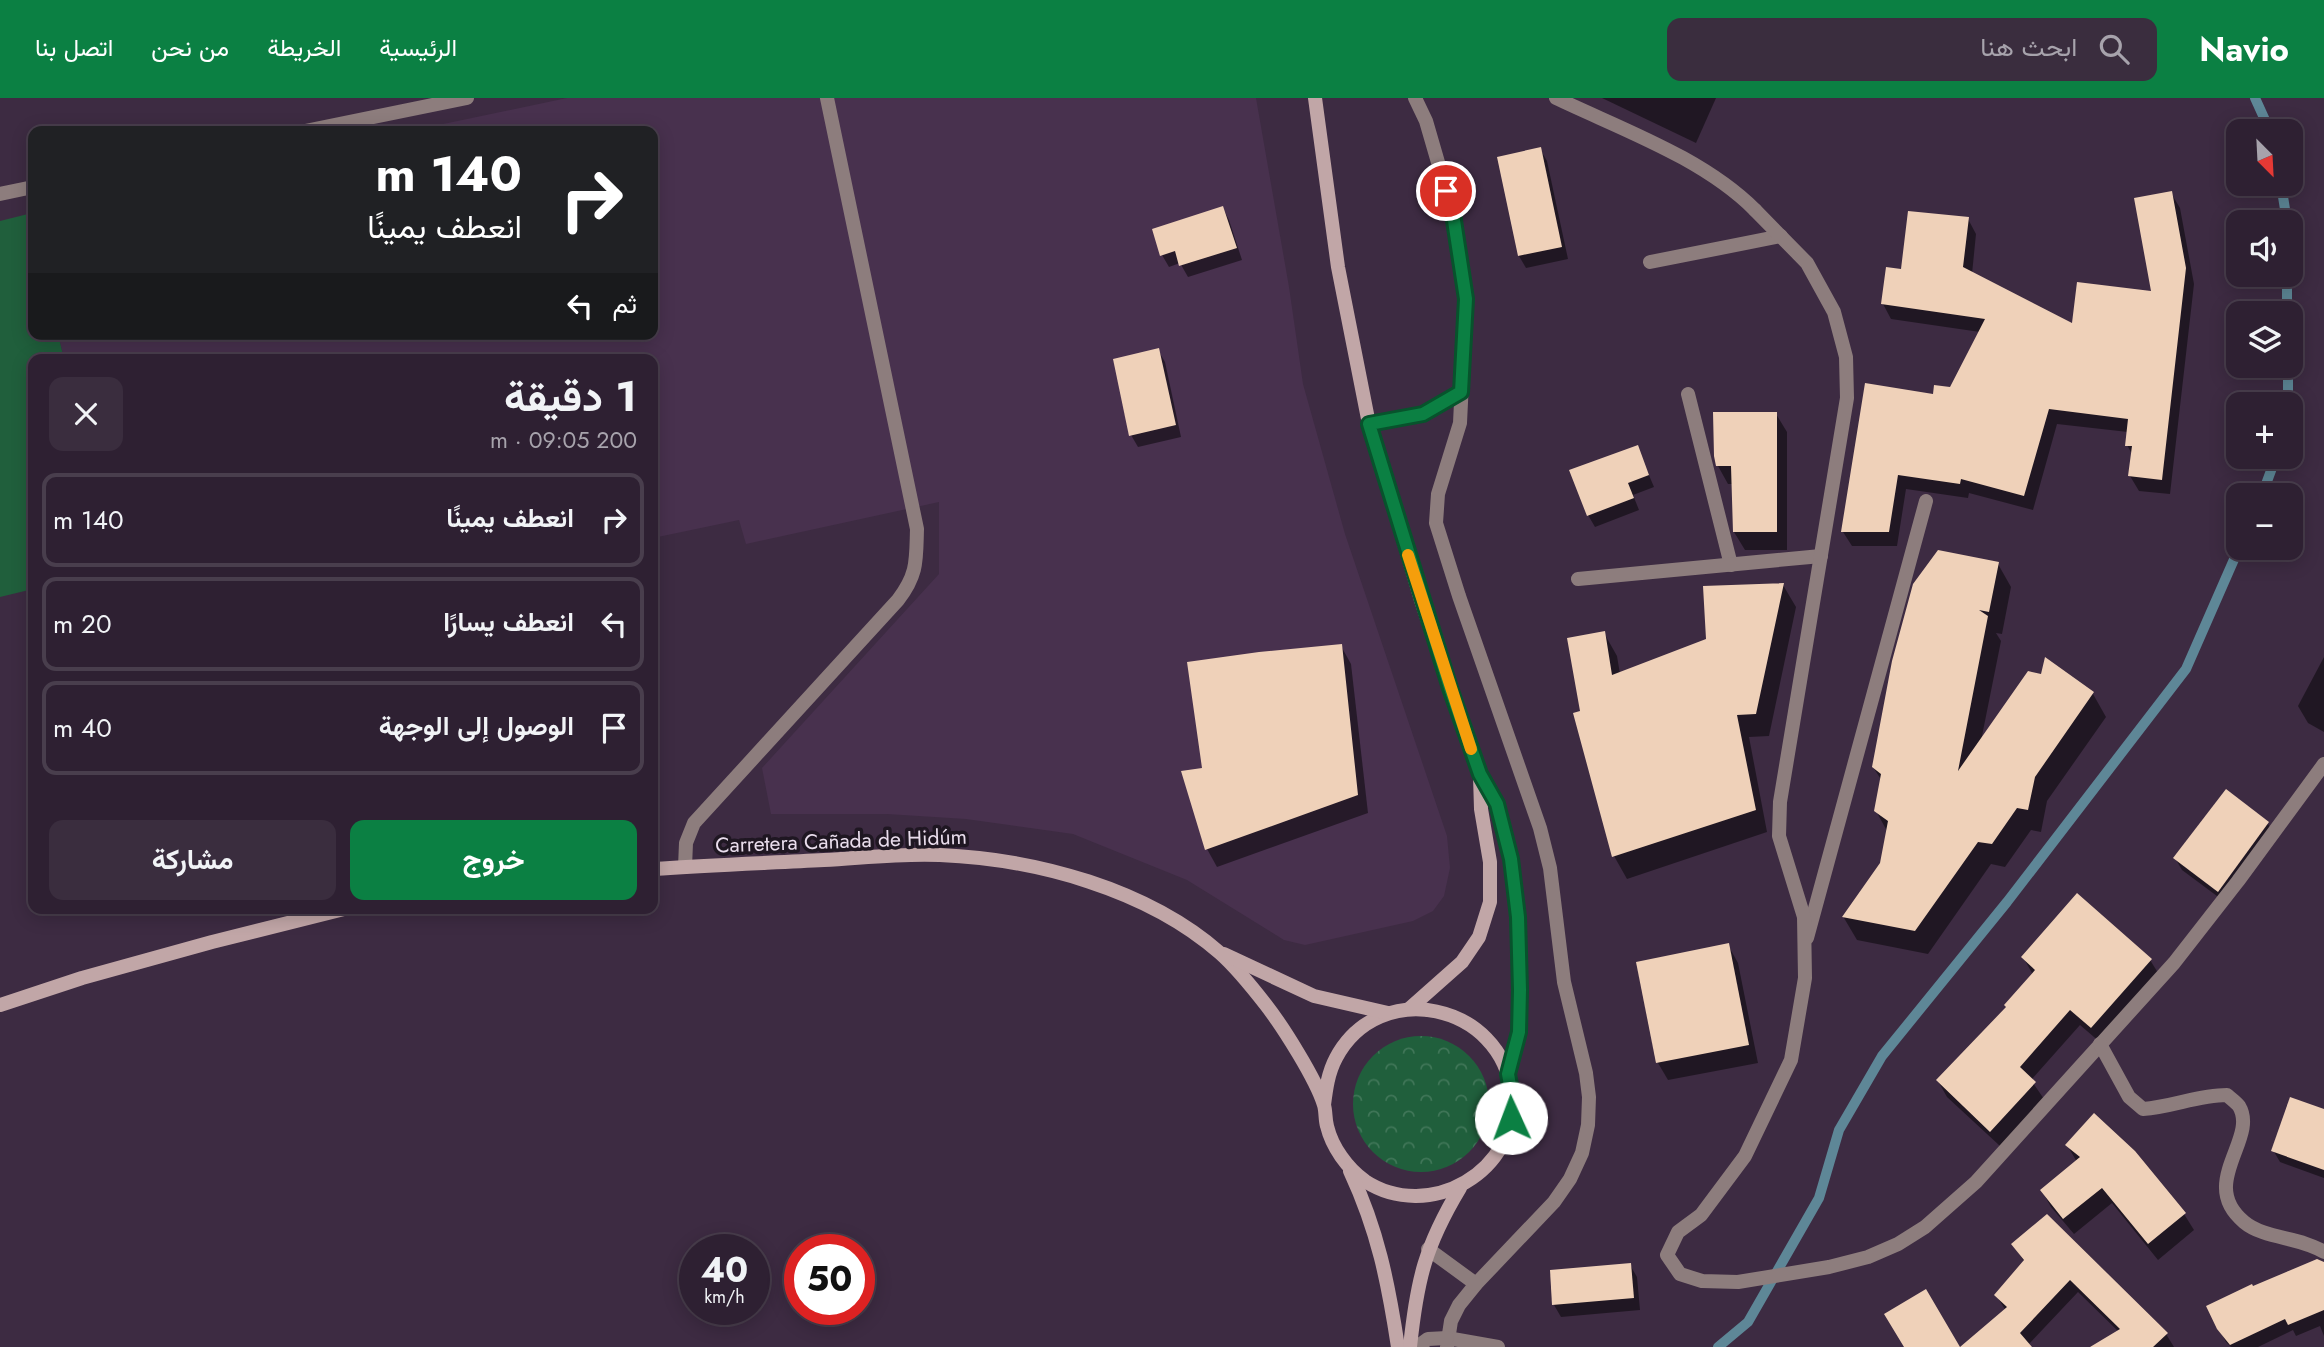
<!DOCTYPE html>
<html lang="ar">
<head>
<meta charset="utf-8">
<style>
  body { margin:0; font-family:Jost,Vazirmatn,sans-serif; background:#3a2d3e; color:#f1f3f6; direction:rtl; height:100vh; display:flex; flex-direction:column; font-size:26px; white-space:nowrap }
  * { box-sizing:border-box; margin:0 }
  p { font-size:23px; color:#a7a3ac }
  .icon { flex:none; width:38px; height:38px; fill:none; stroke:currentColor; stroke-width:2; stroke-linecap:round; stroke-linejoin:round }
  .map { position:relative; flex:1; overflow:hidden; direction:ltr }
  .side { position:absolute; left:28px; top:256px; width:630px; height:560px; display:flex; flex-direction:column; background:#2e2032; border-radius:14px; box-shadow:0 4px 18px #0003,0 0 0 2px #493e4d; direction:rtl }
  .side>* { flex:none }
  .top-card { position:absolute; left:28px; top:28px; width:630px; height:214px; border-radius:14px; box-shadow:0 4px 18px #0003,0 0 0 2px #493e4d; direction:rtl; background:#202124; color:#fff; overflow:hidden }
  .needle { width:46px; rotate:156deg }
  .buttons { position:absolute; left:2226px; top:21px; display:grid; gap:14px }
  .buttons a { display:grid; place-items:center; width:77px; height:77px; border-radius:14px; background:#2e2032; box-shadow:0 4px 18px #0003,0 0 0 2px #493e4d; font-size:35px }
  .speed { position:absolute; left:679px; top:1136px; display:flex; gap:14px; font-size:35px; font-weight:700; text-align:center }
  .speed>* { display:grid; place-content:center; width:91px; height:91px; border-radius:50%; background:#2e2032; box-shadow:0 4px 18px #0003,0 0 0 2px #493e4d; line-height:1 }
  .speed small { font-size:18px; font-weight:400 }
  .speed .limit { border:10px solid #d22; background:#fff; color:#111 }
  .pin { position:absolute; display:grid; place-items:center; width:60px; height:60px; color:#fff; margin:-30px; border:4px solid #fff; border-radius:50%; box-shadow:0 2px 7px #0007 }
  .me { position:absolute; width:77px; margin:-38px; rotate:358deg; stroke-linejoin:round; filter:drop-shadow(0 0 5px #0008) }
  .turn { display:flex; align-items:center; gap:24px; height:147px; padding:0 21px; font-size:32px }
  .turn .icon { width:91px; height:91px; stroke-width:2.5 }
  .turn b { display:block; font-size:49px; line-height:60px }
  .then { display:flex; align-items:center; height:66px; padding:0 21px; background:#0003; gap:14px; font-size:26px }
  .round { display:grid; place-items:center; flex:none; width:74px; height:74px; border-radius:14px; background:#3a2d3e }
  .head { display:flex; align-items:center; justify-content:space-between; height:119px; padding:0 21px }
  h1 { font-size:42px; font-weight:700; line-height:52px }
  .action { display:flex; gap:14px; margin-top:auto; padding:14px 21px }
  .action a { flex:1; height:80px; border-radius:14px; background:#0b8043; color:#fff; font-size:28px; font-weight:700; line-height:80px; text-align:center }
  .action a+a { background:#3a2d3e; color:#f1f3f6 }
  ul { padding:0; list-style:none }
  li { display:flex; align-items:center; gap:21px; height:94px; margin:0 14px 10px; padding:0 7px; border:4px solid #493e4d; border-radius:14px }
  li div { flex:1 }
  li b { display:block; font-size:26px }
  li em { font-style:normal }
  header { display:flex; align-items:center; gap:42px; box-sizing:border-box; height:98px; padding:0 35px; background:#0b8043; color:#fff }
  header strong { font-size:33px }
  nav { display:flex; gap:38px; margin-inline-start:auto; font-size:24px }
  .search { width:490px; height:63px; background:#3a2d3e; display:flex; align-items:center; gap:18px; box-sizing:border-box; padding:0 24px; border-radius:14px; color:#a7a3ac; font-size:26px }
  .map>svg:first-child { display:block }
</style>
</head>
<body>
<header>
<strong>Navio</strong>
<div class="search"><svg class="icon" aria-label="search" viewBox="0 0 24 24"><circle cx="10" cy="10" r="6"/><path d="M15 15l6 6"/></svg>ابحث هنا</div>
<nav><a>الرئيسية</a><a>الخريطة</a><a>من نحن</a><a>اتصل بنا</a></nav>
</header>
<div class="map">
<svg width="2324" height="1249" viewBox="0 0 2324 1249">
  <defs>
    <pattern id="forest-crowns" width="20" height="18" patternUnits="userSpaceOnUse" patternTransform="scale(1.75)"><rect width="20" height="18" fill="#205f3c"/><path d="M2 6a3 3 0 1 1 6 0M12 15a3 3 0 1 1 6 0" fill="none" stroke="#407658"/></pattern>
  </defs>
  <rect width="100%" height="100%" fill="#3d2b42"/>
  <polygon fill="#48314e" points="567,0 1256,0 1289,189 1303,286 1345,436 1447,738 1450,770 1444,798 1433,813 1413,823 1305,847 1284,842 1187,782 1073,736 966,721 887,716 771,716 762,670 939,476 939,404 746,446 739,422 653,440 653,261 64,261 58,236 653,236 653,33 410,33"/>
  <polygon fill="#205f3c" points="32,115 33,236 58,236 64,261 33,261 33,491 0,499 0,123"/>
  <circle fill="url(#forest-crowns)" cx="1421" cy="1006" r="68"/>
  <g fill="#0007">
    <polygon points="1602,0 1716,0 1696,45"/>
    <polygon points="1540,51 1547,63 1568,161 1526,170 1519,158"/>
    <polygon points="2171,95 2180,110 2194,186 2170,396 2139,393 2130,378 2133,358 2127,347 2128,334 2057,326 2033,412 1969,395 1968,400 1906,391 1897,448 1852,448 1843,434 1935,298 1951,291 1980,234 1891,221 1883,206 1903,173 1968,121 1976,136 1972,176 2073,228 2153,195"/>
    <polygon points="1223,110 1229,122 1242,162 1188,179 1180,165 1169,169 1162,157"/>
    <polygon points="1158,252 1165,264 1181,339 1138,349 1131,337"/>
    <polygon points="1776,316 1787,334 1787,452 1745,452 1734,434 1733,386 1728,386 1718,368"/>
    <polygon points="1637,349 1654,389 1633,397 1639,412 1595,429 1588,417"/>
    <polygon points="1998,466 2011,489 2002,536 1996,535 2001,543 1981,643 2093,596 2106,619 2047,703 2041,734 2031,732 2005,769 1991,766 1928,856 1857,842 1844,820 1881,766 1887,733 1876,713 1882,683 1873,669"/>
    <polygon points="1783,487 1796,509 1769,638 1749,639 1767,734 1627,781 1614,758 1582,614 1604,535 1617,558 1620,576 1707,542"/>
    <polygon points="1341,548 1351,566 1368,715 1217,769 1207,751 1204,672"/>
    <polygon points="2324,559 2324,634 2308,625 2298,608"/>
    <polygon points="2268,726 2275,737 2225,804 2182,772 2175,760"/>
    <polygon points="1728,847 1738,865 1758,965 1668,982 1658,965"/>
    <polygon points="2023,859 2150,862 2160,878 2101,945 2080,927 2031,982 2044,1001 2000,1048 1947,999 1938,983 2007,909 2032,875"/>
    <polygon points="2324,1013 2324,1080 2280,1064 2273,1052"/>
    <polygon points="2067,1047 2184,1116 2194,1132 2158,1162 2112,1105 2074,1136 2051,1109 2042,1093 2077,1064"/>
    <polygon points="2013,1146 2166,1236 2174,1249 2093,1249 2119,1234 2078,1194 2028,1247 2030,1249 1963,1249 2006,1213 1996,1197 2025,1165"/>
    <polygon points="1630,1167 1637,1179 1640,1212 1561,1219 1554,1207"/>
    <polygon points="2324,1171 2324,1238 2320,1228 2296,1238 2293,1232 2258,1249 2231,1249 2226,1244 2219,1231 2253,1190"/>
  </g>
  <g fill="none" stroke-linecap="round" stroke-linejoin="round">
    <g stroke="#5e8797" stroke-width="10">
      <polyline points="2255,0 2270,33"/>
      <polyline points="2281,86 2287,124"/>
      <polyline points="2287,177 2287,215"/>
      <polyline points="2288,268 2288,306"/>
      <polyline points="2262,397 2276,359"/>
      <polyline points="1718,1249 1748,1224 1819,1100 1839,1032 1882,958 2007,804 2186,571 2239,450"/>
    </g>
  </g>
  <g fill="#efd1b9">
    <polygon points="1541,49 1562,149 1518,158 1497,59"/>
    <polygon points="2172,93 2186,170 2162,382 2128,378 2132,348 2125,348 2128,321 2049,311 2024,398 1961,381 1960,386 1898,377 1889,434 1841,434 1865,285 1933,296 1934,287 1950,289 1985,221 1881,206 1886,169 1901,171 1908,113 1969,119 1963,169 2072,225 2077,184 2151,193 2134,100"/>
    <polygon points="1223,108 1237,150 1179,168 1175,153 1160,158 1152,131"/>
    <polygon points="1159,250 1176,327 1129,338 1113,261"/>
    <polygon points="1713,314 1777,314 1777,434 1733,434 1731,368 1716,368 1714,358"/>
    <polygon points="1638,347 1649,377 1628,385 1634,400 1587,418 1569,372"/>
    <polygon points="1938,452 1999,464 1989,514 1979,512 1988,518 1958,673 2028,573 2041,576 2045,559 2094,594 2035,679 2028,712 2017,710 1992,746 1978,744 1915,833 1842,819 1880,765 1888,723 1874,713 1881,676 1872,669 1892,563 1913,486"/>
    <polygon points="1784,485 1756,616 1737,617 1756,712 1612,759 1573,615 1580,613 1567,540 1605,533 1612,577 1706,541 1703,488"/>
    <polygon points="1342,546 1358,697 1205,752 1181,673 1202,670 1187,564 1259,554"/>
    <polygon points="2226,691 2269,724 2218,794 2173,760"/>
    <polygon points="2077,795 2152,861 2091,930 2070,912 2020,969 2036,984 1990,1034 1936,982 2006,909 2004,907 2035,872 2021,859"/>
    <polygon points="1729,845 1749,947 1656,965 1636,864"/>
    <polygon points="2290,999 2324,1011 2324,1072 2271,1053"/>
    <polygon points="2094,1015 2135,1053 2186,1115 2148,1146 2102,1090 2063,1121 2040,1092 2080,1059 2065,1047"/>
    <polygon points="2047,1116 2168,1235 2153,1249 2090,1249 2120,1231 2070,1182 2020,1235 2032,1249 1904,1249 1884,1216 1926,1191 1960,1249 2007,1209 1994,1197 2024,1162 2011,1146"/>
    <polygon points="2317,1161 2324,1164 2324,1212 2288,1227 2285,1221 2230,1247 2217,1231 2206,1208 2252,1186 2253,1188"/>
    <polygon points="1631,1165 1634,1200 1552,1207 1550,1172"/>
  </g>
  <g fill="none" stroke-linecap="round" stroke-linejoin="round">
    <g stroke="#8d7d7d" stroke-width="14">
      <polyline points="1415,0 1426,23 1453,116 1466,201 1460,325 1438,396 1436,425 1459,498 1540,730 1550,770 1564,884 1586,975 1589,999 1588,1027 1582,1055 1570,1081 1554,1104 1476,1186 1459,1207 1451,1223 1447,1249"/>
      <path d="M1556,0C1623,32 1703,60 1755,112"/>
      <polyline points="305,33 467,0"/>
      <polyline points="0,96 33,89"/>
      <polyline points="1650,164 1781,138"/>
      <polyline points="1688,296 1731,467"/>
      <polyline points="1369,326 1423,316 1461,294"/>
      <polyline points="1578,481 1821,458"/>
      <path d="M685,769L686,745L694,725L898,502C918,476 916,462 917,431L827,0"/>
      <polyline points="1807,840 1926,403"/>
      <polyline points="1428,1151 1476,1186"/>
      <polyline points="1447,1240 1498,1249"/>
    </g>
    <g stroke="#8d7d7d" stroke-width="14">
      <polyline points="1755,112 1807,165 1834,214 1846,259 1847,300 1780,704 1779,738 1804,819 1805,880 1791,962 1745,1058 1701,1117 1678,1134 1667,1157 1680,1176 1702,1183 1738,1184 1829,1169 1868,1159 1898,1146 1925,1129 1976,1084 2174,865 2238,783 2324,666"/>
      <path d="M2100,946L2129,999L2143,1011C2172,1009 2198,997 2227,997C2230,1000 2236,1004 2239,1008C2259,1041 2197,1085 2244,1124C2264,1141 2301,1139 2324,1154"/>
      <polyline points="1417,1249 1428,1241 1447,1240"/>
    </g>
    <g stroke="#c1a6a7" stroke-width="14">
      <polyline points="1315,0 1338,169 1369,326 1421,502 1450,590 1480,676 1497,706 1511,761 1518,819 1520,892 1519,934 1508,976"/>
      <path d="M653,771C710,767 767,765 824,762C862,760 902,755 940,757C1036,761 1147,791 1220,855C1237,870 1252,889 1266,907C1283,929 1316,981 1324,1007C1326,1014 1325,1021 1327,1028C1332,1049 1347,1070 1365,1083C1429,1125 1520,1073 1512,996C1502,905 1379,879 1336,960C1328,975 1326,991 1324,1007"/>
      <polyline points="1224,856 1314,898 1388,915"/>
      <polyline points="0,907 82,880 212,844 348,810"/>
      <polyline points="1409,911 1462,864 1479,839 1490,804 1490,764 1481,711 1480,678"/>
      <path d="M1350,1073C1378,1133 1388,1184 1398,1249"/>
      <path d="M1410,1249C1417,1182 1425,1148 1460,1090"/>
    </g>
  </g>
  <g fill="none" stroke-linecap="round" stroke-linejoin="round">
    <defs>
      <polyline id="route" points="1446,93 1453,116 1466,201 1461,294 1423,316 1369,326 1450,590 1480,676 1497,706 1511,761 1518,819 1520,892 1519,934 1508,976 1512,998 1511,1020"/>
    </defs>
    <use href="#route" stroke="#07532c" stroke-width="18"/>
    <use href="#route" stroke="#0b8043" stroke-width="12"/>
    <polyline stroke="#f59e0b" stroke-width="12" points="1408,457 1471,651"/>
  </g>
  <g text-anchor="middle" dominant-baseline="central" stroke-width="7" stroke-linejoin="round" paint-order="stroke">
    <g font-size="21" fill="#e9ddec" stroke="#1f1722">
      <text transform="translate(841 743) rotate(-2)">Carretera Cañada de Hidúm</text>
    </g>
  </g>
</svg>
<div class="buttons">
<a><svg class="needle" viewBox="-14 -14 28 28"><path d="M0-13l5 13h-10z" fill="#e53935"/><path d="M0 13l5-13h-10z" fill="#a7a3ac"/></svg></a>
<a><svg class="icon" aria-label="sound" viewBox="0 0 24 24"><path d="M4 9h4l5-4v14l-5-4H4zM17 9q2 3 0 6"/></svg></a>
<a><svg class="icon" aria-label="layers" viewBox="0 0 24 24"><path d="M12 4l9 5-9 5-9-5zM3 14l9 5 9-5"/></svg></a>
<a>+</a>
<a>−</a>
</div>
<div class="speed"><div>40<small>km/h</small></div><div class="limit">50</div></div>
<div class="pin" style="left:1446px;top:93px;background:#d93025"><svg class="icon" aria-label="arrive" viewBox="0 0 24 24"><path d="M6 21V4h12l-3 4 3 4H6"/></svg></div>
<svg class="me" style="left:1511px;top:1020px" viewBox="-20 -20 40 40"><circle r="19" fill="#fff"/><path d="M0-13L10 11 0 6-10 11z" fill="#0b8043"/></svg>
<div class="top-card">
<div class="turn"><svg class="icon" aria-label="right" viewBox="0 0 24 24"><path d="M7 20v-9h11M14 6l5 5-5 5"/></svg><div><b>140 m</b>انعطف يمينًا</div></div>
<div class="then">ثم<svg class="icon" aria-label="left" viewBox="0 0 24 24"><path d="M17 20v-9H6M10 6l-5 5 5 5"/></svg></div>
</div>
<section class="side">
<div class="head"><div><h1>1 دقيقة</h1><p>200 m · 09:05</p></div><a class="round"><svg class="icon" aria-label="close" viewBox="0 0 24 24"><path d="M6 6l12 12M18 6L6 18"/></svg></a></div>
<ul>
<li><svg class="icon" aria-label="right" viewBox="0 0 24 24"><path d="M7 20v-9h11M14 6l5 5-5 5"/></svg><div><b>انعطف يمينًا</b></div><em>140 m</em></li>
<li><svg class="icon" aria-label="left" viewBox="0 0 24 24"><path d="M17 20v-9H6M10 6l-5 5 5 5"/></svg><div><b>انعطف يسارًا</b></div><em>20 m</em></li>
<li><svg class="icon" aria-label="arrive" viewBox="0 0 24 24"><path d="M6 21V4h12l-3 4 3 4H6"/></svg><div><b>الوصول إلى الوجهة</b></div><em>40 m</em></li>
</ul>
<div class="action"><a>خروج</a><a>مشاركة</a></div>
</section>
</div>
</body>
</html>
